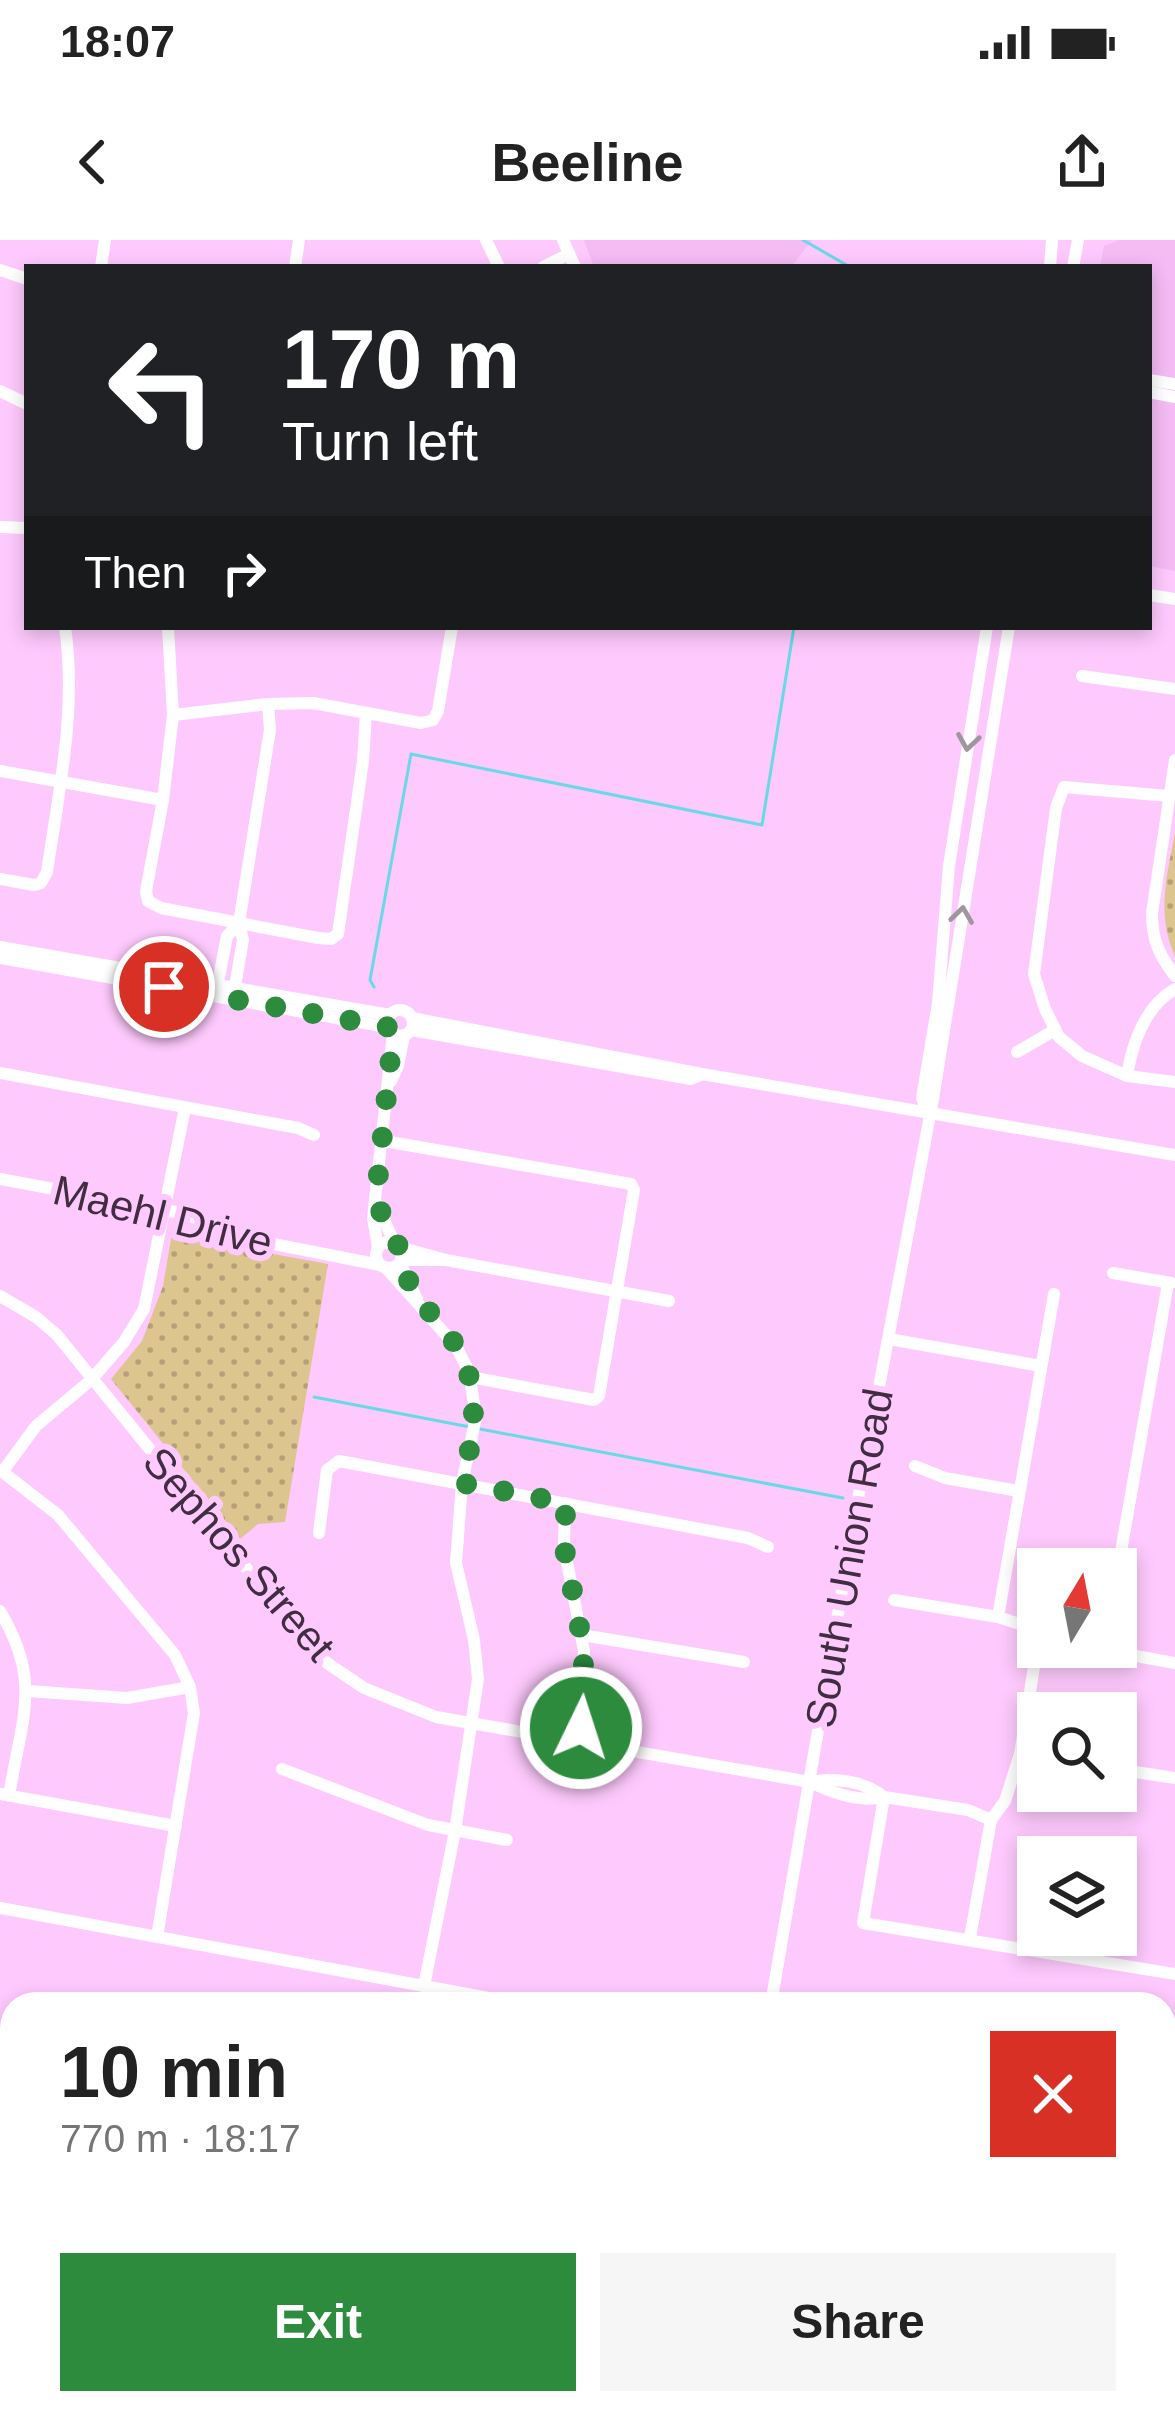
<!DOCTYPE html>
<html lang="en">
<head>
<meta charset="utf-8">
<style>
  body { margin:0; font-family:Helvetica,sans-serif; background:#f6f6f6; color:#222; height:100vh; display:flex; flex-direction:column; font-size:45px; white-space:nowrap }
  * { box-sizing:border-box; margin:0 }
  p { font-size:39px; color:#767676 }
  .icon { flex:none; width:66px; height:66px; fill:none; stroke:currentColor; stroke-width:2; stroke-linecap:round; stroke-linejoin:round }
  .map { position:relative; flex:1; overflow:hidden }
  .sheet { position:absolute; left:0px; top:1752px; width:1176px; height:423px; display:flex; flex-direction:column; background:#fff; border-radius:36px 36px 0 0; box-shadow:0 6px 18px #0003 }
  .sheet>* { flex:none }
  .top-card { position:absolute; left:24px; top:24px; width:1128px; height:366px; border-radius:0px; box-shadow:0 6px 18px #0003; background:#202124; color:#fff; overflow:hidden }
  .needle { width:78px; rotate:10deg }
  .buttons { position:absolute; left:1017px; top:1308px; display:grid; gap:24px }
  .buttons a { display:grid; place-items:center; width:120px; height:120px; border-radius:0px; background:#fff; box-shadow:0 6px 18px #0003; font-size:60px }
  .pin { position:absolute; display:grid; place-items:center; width:102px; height:102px; color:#fff; margin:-51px; border:6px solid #fff; border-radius:50%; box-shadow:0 3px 12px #0007 }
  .me { position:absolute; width:132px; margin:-66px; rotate:4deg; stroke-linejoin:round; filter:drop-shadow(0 0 9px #0008) }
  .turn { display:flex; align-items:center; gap:42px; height:252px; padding:0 60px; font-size:54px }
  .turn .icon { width:156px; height:156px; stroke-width:2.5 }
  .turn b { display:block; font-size:84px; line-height:102px }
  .then { display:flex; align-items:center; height:114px; padding:0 60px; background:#0003; gap:24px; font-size:45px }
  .round { display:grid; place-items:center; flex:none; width:126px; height:126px; border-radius:0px; background:#f6f6f6 }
  .summary { display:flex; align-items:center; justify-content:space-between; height:204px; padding:0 60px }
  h1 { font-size:72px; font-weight:800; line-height:90px }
  .action { display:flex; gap:24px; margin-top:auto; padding:24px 60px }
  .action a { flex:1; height:138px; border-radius:0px; background:#2d8b3e; color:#fff; font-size:48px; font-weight:800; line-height:138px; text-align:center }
  .action a+a { background:#f6f6f6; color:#222 }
  .status { display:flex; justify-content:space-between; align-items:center; height:84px; padding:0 60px; background:#fff; direction:ltr }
  .status svg { height:33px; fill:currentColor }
  header { display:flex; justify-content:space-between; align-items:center; height:156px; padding:0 60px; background:#fff; font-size:54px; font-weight:800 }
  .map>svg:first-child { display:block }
</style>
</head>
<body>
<div class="status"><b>18:07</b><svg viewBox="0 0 49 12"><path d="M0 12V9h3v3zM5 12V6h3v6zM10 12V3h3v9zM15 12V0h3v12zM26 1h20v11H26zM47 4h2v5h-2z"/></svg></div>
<header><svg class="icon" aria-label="back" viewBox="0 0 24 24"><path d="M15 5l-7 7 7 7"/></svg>Beeline<svg class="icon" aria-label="share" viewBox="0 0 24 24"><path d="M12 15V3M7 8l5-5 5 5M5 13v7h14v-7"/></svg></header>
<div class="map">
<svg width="1175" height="2174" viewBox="0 0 1175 2174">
  <defs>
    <pattern id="park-dots" width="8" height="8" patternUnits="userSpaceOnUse" patternTransform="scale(3)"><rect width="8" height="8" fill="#ddc590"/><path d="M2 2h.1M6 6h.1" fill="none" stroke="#b5a077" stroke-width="1.8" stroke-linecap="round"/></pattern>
  </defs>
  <rect width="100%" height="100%" fill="#fec9fd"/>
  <g fill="#f4bbf4">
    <polygon points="584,0 812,0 791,27 594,27"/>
    <polygon points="1119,0 1175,0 1175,331 1149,326 1149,27 1100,27 1104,6"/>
  </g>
  <g fill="url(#park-dots)">
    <path d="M1175,592V716C1156,674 1167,636 1175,592Z"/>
    <polygon points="179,986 234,1007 328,1024 285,1282 258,1284 240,1299 111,1139 142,1101 163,1046 172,993"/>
  </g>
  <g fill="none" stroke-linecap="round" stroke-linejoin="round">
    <g stroke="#67d9e7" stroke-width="3">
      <polyline points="803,0 850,27"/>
      <polyline points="374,747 370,740 411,514 762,585 794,387"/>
      <polyline points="314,1157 470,1187"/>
      <polyline points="480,1189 843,1258"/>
    </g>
    <g stroke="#fff" stroke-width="12">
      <polyline points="486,0 499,27"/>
      <polyline points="563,0 575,27"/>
      <polyline points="101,27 105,0"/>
      <polyline points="295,27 299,0"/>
      <polyline points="543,27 569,14"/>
      <polyline points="1050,27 1052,0"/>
      <polyline points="1073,27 1078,0"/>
      <polyline points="0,30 27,39"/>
      <polyline points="1149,140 1175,144"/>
      <polyline points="0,151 27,164"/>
      <polyline points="1149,152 1175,157"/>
      <polyline points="0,287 27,288"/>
      <polyline points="1149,355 1175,359"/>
      <polyline points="168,387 173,475 163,560 146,651 148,661 161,668 318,698 331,699 338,694 363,521 366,473"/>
      <polyline points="1082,436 1175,449"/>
      <polyline points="173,475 268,464 313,463 421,483 433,480 438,471 452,387"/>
      <path d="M1175,520L1152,673C1152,700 1159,715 1175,736"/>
      <polyline points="0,531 163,560"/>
      <polyline points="1169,556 1064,547 1056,568 1034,734 1045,769 1059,797 1082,816 1127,836 1175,842"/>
      <path d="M0,639L34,645L41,643L47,632C59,550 77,470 65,387"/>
      <polyline points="239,683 270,490 268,464"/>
      <polyline points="0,707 390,775"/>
      <polyline points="0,718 387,787"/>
      <polyline points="217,748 227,696 239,683 243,700 234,752"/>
      <circle cx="400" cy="783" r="13"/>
      <polyline points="412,778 702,834 1175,915"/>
      <polyline points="411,790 691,839 701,835"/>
      <polyline points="1017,812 1055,790"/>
      <polyline points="0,833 298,888 314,895"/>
      <path d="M1127,836C1132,804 1145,766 1175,749"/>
      <polyline points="391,841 398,826 404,795"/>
      <polyline points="927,871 922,858 938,763 949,626 987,387"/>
      <polyline points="384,901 631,944 634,950 599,1156 594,1160 470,1137"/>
      <polyline points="0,939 186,974 243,998 380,1025"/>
      <polyline points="377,964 394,1002"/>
      <circle cx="389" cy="1015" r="13"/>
      <polyline points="378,1007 373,978 393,793"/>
      <polyline points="399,1007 446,1020 669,1061"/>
      <polyline points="401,1020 445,1020"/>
      <polyline points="400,1023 417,1059"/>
      <polyline points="385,1027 456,1106 469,1132 476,1177 462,1243 456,1323 474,1400 478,1439 455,1591 424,1746"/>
      <polyline points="1113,1033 1171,1043"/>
      <path d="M0,1056L36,1077L57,1095L295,1388L327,1423L364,1448L436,1477L810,1542C832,1553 859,1563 884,1557L968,1570L991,1580"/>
      <polyline points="889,1099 1041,1126"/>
      <polyline points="915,1226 945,1238 1019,1251"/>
      <polyline points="0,1230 58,1275 175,1415 190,1447 194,1473 157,1697"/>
      <polyline points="3,1231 36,1186 91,1140 124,1102 144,1069 185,868"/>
      <polyline points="565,1263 564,1306 584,1411 578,1501"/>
      <polyline points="319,1293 327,1230 339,1221 748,1298 768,1307"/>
      <polyline points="1116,1340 1168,1043"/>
      <polyline points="894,1360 998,1377 1038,1390"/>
      <path d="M0,1371C43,1443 21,1479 9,1556"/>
      <polyline points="998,1377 1054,1054"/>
      <polyline points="582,1395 744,1422"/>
      <polyline points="1087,1407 1175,1423"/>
      <polyline points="28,1451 127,1458 190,1447"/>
      <polyline points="1020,1514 1038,1516"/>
      <polyline points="282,1529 428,1585 507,1600"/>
      <polyline points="1116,1529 1175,1538"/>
      <path d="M811,1542C835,1537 864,1541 884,1557"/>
      <polyline points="0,1554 176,1586"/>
      <polyline points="884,1557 863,1683 1175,1734"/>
      <polyline points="0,1668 522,1764"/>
      <polyline points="970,1698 991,1580 1005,1561 1020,1514 1038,1402"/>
      <polyline points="1077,1717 1081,1695"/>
      <polyline points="771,1764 855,1275 933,859 1009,387"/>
      <polyline points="699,2174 701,2163"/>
    </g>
  </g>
  <defs><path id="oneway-chevron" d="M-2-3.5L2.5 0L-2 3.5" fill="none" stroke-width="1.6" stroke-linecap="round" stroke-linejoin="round" transform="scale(3)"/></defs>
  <g stroke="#a096a0">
    <use href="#oneway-chevron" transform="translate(968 502) rotate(99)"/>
    <use href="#oneway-chevron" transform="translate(962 675) rotate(-82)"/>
  </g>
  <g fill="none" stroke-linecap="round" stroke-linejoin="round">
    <path stroke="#2d8b3e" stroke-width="21" stroke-dasharray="0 37.8" d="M164,747L388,787L393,793L376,958L388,992L401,1009C404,1046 421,1061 444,1089C484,1137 476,1188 462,1243L566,1263L564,1306L584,1411L581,1488"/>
  </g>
  <g text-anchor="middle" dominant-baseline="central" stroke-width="12" stroke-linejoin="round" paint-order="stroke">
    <g font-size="42" fill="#412d41" stroke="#fec9fd">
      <text transform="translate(163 976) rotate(14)">Maehl Drive</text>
      <text transform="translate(239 1314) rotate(49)">Sephos Street</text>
      <text transform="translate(849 1318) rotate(-80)">South Union Road</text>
    </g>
  </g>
</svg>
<div class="buttons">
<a><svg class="needle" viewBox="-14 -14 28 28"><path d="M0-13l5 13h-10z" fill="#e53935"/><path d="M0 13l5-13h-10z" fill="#767676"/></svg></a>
<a><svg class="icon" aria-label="search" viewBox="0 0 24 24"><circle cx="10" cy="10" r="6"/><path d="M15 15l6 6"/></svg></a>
<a><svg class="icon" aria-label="layers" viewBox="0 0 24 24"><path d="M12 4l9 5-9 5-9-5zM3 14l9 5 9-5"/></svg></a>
</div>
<div class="pin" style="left:164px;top:747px;background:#d93025"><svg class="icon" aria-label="arrive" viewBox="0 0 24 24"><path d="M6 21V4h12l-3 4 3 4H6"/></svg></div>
<svg class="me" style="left:581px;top:1488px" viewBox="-20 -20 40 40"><circle r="17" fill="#2d8b3e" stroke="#fff" stroke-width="3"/><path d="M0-11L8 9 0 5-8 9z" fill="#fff"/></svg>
<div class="top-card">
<div class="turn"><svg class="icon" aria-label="left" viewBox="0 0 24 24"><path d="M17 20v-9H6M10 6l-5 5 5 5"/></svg><div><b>170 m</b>Turn left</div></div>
<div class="then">Then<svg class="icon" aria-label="right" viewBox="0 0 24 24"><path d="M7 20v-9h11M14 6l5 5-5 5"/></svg></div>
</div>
<section class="sheet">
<div class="summary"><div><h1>10 min</h1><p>770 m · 18:17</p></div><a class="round" style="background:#d93025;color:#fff"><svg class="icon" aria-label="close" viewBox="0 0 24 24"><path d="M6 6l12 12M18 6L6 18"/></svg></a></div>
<div class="action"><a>Exit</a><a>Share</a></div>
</section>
</div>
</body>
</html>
